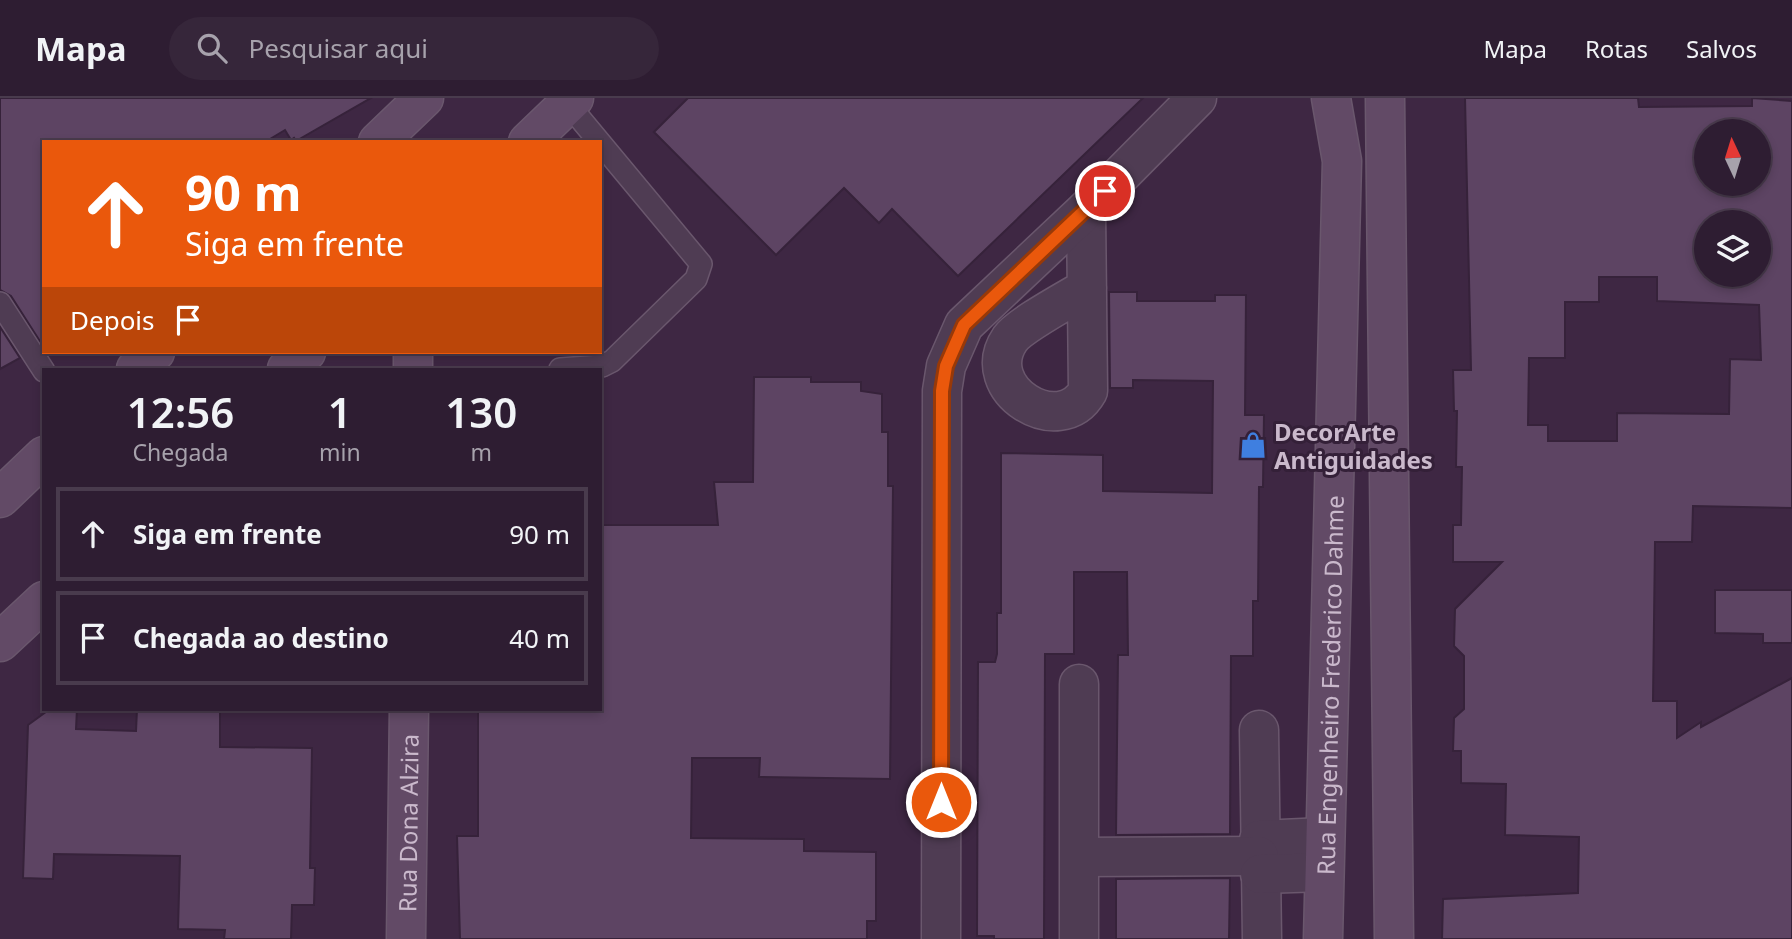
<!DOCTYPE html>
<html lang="pt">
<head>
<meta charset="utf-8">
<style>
  body { margin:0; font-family:"Noto Sans",sans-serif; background:#36263a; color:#f1f3f6; height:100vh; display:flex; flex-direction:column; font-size:26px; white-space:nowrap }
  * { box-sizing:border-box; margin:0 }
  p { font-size:23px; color:#a7a2ac }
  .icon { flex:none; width:38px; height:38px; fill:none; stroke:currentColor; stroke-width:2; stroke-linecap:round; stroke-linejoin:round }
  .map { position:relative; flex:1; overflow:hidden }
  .panel { position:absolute; left:42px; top:270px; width:560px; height:343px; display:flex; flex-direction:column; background:#2e1d32; border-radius:0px; box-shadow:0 4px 10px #0003,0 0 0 2px #493b4d }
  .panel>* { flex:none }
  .banner { position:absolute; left:42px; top:42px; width:560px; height:214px; border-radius:0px; box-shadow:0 4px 10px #0003,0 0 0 2px #493b4d; background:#ea580c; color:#fff; overflow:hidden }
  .needle { width:46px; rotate:356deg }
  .controls { position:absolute; left:1694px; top:21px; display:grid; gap:14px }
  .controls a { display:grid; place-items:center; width:77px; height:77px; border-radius:50%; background:#2e1d32; box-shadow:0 4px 10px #0003,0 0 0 2px #493b4d; font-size:35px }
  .pin { position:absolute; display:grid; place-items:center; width:60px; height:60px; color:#fff; margin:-30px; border:4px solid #fff; border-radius:50%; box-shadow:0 2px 7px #0007 }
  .me { position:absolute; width:77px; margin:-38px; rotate:0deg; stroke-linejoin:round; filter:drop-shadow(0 0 5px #0008) }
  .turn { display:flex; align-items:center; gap:24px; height:147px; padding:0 28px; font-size:32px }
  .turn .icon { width:91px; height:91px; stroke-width:2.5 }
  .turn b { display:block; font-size:49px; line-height:60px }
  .then { display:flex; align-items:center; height:66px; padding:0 28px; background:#0003; gap:14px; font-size:26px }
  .eta { display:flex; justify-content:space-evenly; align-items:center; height:119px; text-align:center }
  .eta b { font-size:42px; font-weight:600; line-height:49px }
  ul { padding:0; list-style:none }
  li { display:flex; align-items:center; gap:21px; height:94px; margin:0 14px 10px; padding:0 14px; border:4px solid #493b4d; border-radius:0px }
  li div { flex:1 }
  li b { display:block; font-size:26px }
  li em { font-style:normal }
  header { display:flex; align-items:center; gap:42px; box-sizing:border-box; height:98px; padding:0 35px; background:#2e1d32; border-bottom:2px solid #493b4d }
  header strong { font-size:33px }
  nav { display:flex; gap:38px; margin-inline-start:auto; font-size:24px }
  .search { width:490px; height:63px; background:#36263a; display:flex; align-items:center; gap:18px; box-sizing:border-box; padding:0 24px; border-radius:38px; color:#a7a2ac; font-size:26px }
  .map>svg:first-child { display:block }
</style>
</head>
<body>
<header>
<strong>Mapa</strong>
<div class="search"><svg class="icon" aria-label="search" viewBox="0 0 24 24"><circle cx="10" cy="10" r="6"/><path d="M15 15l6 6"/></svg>Pesquisar aqui</div>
<nav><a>Mapa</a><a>Rotas</a><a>Salvos</a></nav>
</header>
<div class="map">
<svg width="1792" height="841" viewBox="0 0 1792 841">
  <rect width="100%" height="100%" fill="#3e2743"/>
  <g fill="#5d4463" stroke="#36223a" stroke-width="2" fill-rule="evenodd">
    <polygon points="0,0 371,0 296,43 294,40 291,42 285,32 265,44 44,44 43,248 11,198 0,192"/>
    <polygon points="688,0 1143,0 958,178 892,111 879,125 844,90 776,157 654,34"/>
    <path d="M1465,0H1638L1639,9L1752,8V0L1792,3V410L1693,408L1692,444H1655L1653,603H1677V640L1701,624V629L1792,580V841H1442L1443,801L1578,795L1579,739L1505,737L1506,686L1461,685V653H1453L1454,620L1464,611V558L1454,548L1455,511L1502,464H1453V427H1461L1462,369H1456L1457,313H1454L1453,272H1471ZM1706,33H1759V86H1706ZM1706,124H1759V177H1706ZM1599,179H1657V203L1759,207L1761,262L1730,261L1729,316L1617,315V343H1548V327H1528L1529,260H1565V204H1599Z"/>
    <polygon points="1109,194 1137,194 1137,203 1215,203 1215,197 1246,197 1245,317 1264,317 1263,389 1259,389 1258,503 1253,503 1253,558 1231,558 1230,736 1116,737 1118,557 1128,557 1127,474 1074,474 1074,556 1045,556 1044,841 994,841 994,838 977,838 978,564 995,564 997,556 997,515 1001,515 1001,355 1103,357 1103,393 1212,395 1213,283 1133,282 1133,290 1110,290"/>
    <polygon points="0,229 20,260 0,271"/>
    <polygon points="754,279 811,279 811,284 861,284 861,293 882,296 882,334 888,334 888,388 893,388 890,681 759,679 760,660 692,660 691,740 804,741 804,753 876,754 876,823 867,823 867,841 460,841 457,738 478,738 478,611 600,611 600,427 718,427 714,384 753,384"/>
    <polygon points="1715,492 1792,492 1792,545 1763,545 1763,536 1715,535"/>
    <polygon points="50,611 77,611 76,631 136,633 137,611 220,611 220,649 312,650 310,770 315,770 314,807 292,807 291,841 224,841 225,832 178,831 180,758 54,756 53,781 23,780 28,627"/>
    <polygon points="1230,780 1229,841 1116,841 1116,781"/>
  </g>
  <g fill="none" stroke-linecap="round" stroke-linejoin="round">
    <defs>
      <g id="lane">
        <polyline points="0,205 44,273"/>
        <polyline points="560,271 602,268 612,263 696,181 701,166 568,6"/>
      </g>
      <g id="street">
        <path d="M1086,112L1088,293C1060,343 976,291 1010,241C1020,227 1071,200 1087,190"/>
        <polyline points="1259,632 1262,841"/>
        <polyline points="1259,742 1324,739"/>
        <polyline points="1080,759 1259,758"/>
        <polyline points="1260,776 1324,774"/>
        <polyline points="941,841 942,293 946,268 964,227 1086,112 1197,0"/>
        <polyline points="1079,841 1079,586"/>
      </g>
      <g id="secondary">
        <polyline points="1385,0 1394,841"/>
        <polyline points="378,44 424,0"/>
        <polyline points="528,44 574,0"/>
        <polyline points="136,271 155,254"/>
        <polyline points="287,271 306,254"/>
        <polyline points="413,271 413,254"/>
        <polyline points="0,400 44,358"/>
        <polyline points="0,544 44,503"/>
        <path id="s1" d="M406,841L409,611"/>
        <path id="s2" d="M1323,841L1342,63L1331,0"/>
      </g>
    </defs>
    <use href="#lane" stroke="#6a576d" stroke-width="24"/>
    <use href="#street" stroke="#6a576d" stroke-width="41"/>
    <use href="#secondary" stroke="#6a576d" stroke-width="41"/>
    <use href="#lane" stroke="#4f3c53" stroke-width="21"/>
    <use href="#street" stroke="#4f3c53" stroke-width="38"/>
    <use href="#secondary" stroke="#624a66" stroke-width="38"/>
  </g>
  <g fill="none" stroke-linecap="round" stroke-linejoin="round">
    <defs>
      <polyline id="route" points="941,704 942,293 946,268 964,227 1105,93"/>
    </defs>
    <use href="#route" stroke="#983908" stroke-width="18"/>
    <use href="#route" stroke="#ea580c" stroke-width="12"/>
  </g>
  <defs>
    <symbol id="shop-bare" viewBox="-9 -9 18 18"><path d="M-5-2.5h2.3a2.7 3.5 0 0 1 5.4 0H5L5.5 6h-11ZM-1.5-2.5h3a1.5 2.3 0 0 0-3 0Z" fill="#3f7fe0" stroke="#342038" stroke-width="2.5" paint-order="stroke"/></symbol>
  </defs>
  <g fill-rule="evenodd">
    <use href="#shop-bare" x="1234" y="328" width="38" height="38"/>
  </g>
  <g text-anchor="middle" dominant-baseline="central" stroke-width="6" stroke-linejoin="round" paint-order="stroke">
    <g font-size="24" font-weight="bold" fill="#cab9cc" stroke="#342038" text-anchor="start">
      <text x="1274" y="333">DecorArte<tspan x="1274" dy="28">Antiguidades</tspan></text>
    </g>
    <g font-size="24" fill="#cab9cc" stroke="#342038">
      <text stroke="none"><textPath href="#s2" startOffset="254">Rua Engenheiro Frederico Dahme</textPath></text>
      <text stroke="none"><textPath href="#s1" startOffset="116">Rua Dona Alzira</textPath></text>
    </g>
  </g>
</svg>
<div class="controls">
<a><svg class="needle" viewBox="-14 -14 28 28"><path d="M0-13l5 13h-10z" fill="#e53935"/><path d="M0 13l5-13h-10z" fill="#a7a2ac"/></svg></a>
<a><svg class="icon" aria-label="layers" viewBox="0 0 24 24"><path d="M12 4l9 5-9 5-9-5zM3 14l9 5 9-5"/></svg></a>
</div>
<div class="pin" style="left:1105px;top:93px;background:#d93025"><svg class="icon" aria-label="arrive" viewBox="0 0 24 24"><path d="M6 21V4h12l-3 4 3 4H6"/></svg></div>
<svg class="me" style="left:941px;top:704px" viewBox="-20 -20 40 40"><circle r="17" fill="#ea580c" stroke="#fff" stroke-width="3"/><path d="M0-11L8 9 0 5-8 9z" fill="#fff"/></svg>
<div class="banner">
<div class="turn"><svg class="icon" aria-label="ahead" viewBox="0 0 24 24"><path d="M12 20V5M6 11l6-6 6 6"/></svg><div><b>90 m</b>Siga em frente</div></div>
<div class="then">Depois<svg class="icon" aria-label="arrive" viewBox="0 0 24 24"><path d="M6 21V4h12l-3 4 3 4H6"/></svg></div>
</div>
<section class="panel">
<div class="eta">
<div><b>12:56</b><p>Chegada</p></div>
<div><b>1</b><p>min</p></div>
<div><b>130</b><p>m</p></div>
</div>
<ul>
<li><svg class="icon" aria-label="ahead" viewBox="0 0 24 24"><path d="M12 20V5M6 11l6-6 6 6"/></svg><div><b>Siga em frente</b></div><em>90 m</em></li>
<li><svg class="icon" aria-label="arrive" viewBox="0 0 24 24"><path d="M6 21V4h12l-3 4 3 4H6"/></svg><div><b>Chegada ao destino</b></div><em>40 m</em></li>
</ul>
</section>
</div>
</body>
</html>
